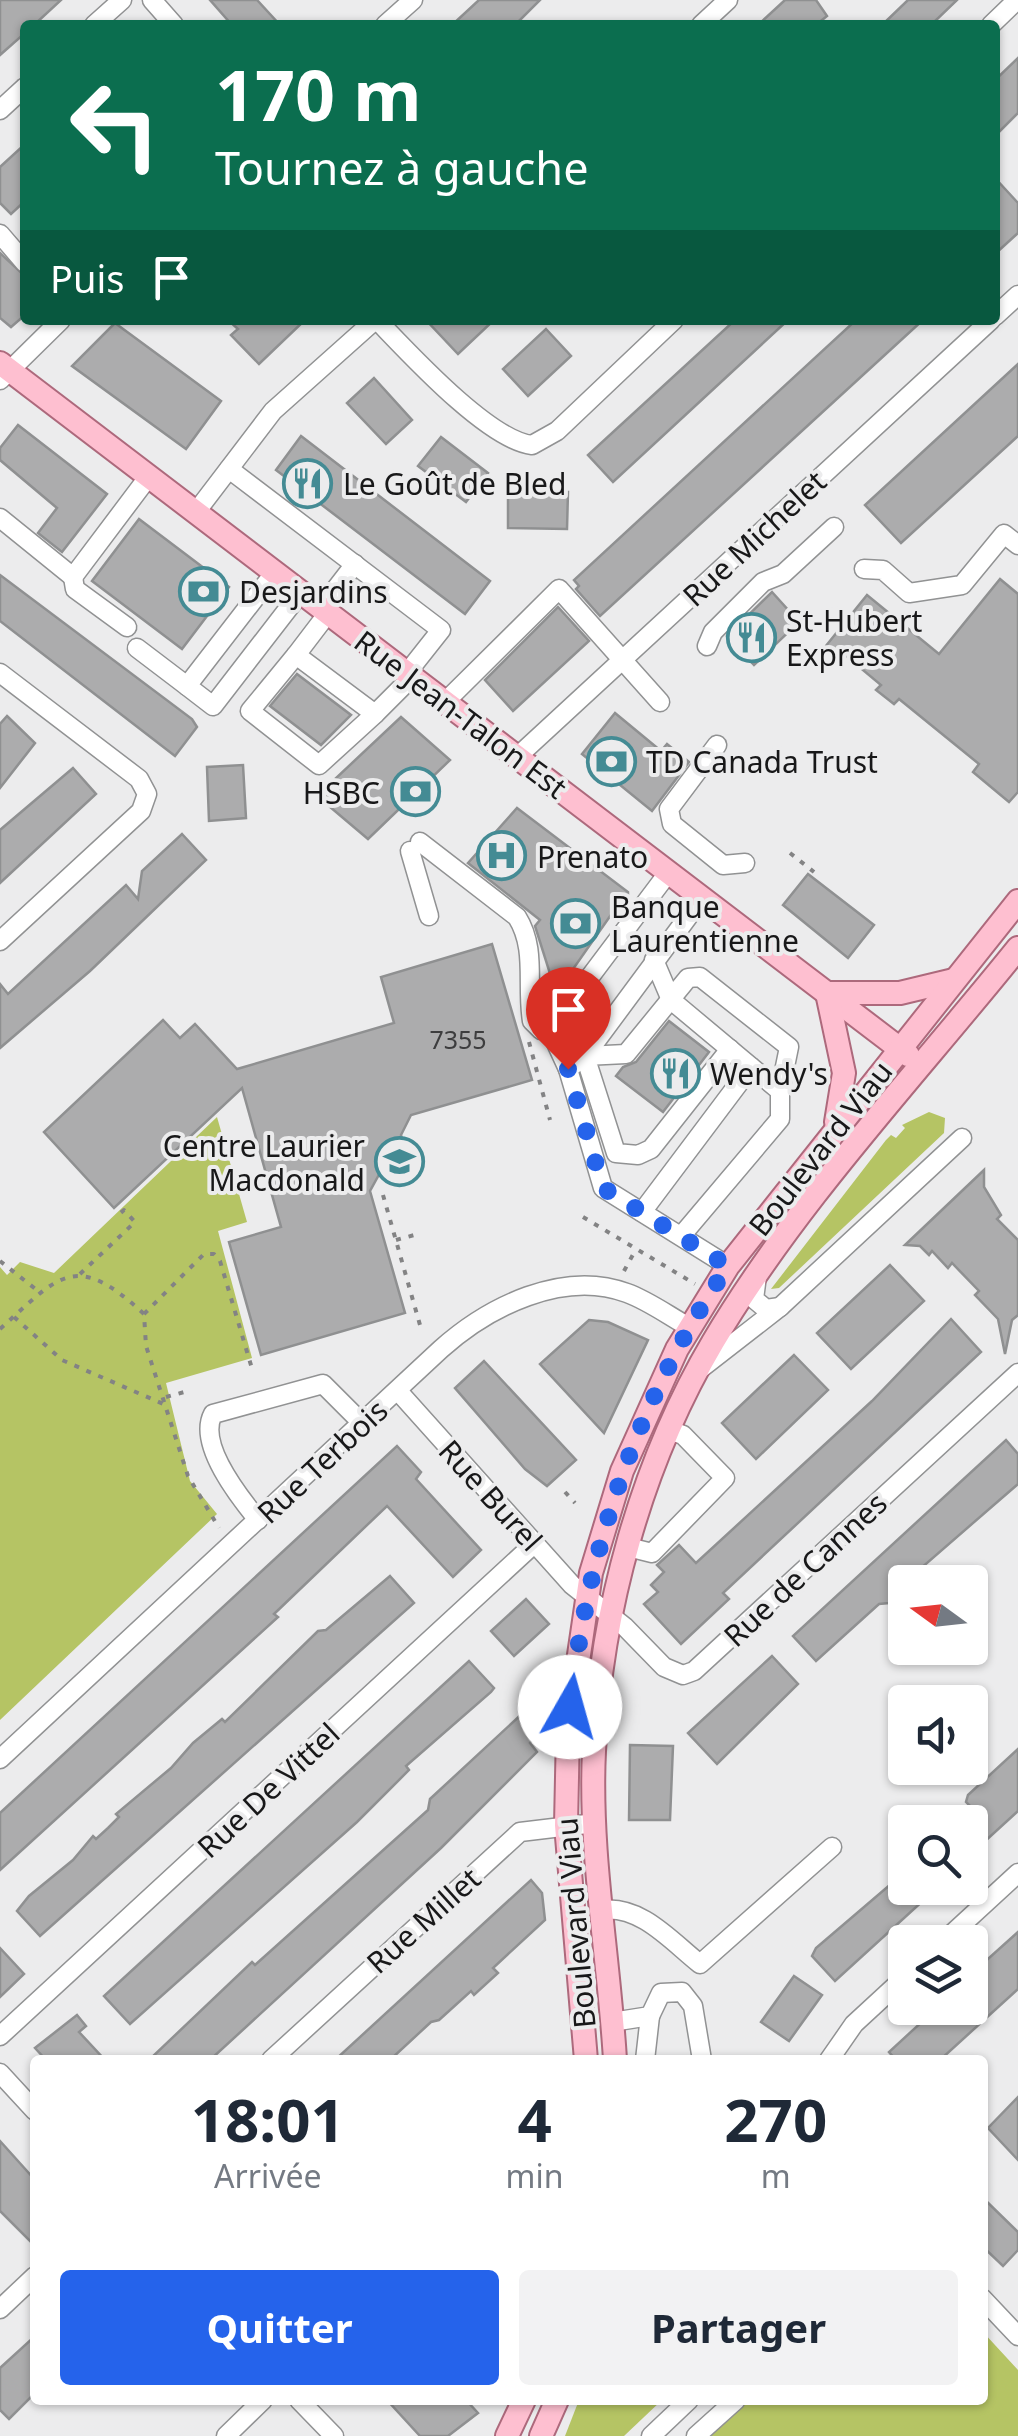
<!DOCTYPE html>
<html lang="fr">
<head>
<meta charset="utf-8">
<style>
  body { margin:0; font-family:"Noto Sans",sans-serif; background:#f2f2f3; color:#1f2937; height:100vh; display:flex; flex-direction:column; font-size:38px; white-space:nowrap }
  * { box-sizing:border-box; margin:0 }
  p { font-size:32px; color:#747a83 }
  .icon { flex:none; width:55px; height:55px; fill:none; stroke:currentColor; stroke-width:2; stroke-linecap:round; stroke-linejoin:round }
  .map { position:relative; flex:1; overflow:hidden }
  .details { position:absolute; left:30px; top:2055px; width:958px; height:350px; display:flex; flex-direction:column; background:#fff; border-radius:10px; box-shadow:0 2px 8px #0004 }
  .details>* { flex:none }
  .hud { position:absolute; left:20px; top:20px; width:980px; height:305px; border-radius:10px; box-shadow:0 2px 8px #0004; background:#0b6e4f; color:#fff; overflow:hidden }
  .needle { width:65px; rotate:285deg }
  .fabs { position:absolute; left:888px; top:1565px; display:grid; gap:20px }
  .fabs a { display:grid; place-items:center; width:100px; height:100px; border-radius:10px; background:#fff; box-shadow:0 2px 8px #0004; font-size:50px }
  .pin { position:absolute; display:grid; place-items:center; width:85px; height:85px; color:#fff; margin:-102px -42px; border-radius:50% 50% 50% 0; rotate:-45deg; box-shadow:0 0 10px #0007 }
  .pin .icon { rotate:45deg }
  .me { position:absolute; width:110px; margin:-55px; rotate:7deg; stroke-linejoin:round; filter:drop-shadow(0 0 8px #0008) }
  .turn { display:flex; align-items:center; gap:35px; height:210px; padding:0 30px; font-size:45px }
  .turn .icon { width:130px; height:130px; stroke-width:2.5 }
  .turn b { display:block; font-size:70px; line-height:85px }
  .then { display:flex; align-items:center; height:95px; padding:0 30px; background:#0003; gap:20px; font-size:38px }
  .eta { display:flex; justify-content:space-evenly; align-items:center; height:170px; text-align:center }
  .eta b { font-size:60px; font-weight:700; line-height:70px }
  .cta { display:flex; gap:20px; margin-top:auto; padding:20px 30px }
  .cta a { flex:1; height:115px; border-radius:10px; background:#2563eb; color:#fff; font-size:40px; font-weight:700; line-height:115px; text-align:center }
  .cta a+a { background:#f2f2f3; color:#1f2937 }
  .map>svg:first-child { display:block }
</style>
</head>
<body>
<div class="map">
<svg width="1018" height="2436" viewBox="0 0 1018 2436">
  <rect width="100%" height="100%" fill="#ececed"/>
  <g fill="#b5c464">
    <polygon points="929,1112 945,1118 944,1133 779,1288 771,1289 886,1140 891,1135 896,1138 905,1128 902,1125"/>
    <polygon points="217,1117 247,1222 218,1231 252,1358 166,1383 190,1481 217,1514 0,1720 0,1267 7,1275 20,1262 54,1273"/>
    <polygon points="983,2332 1018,2370 1018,2436 708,2436 747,2400 982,2400"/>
    <polygon points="579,2400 662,2400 624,2436 565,2436"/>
  </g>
  <g fill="#acacad" stroke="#8f9091" stroke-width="2.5">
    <polygon points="0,0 61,0 34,25 25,25 25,33 0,55"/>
    <polygon points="210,0 257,0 280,25 232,25"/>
    <polygon points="479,0 540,0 515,25 452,25"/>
    <polygon points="785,0 816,0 827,16 816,25 758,25"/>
    <polygon points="908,0 957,0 931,25 882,25"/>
    <polygon points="1018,58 1018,113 995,136 995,80"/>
    <polygon points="25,144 25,201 11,214 0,203 0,167"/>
    <polygon points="995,178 1018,203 1018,233 995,254"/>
    <polygon points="0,253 25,276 25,315 11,327 0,318"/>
    <polygon points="228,320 305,320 259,364 231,335 238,329"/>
    <polygon points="426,320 494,320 458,354"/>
    <polygon points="735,320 788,320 613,482 588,455"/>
    <polygon points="856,320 923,320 600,616 576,589 579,586 574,580"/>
    <polygon points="115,323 221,401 186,449 72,366"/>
    <polygon points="546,329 571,356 528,396 503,369"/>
    <polygon points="1018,364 1018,436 901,543 865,505"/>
    <polygon points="374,378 412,420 386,444 347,403"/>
    <polygon points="18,425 107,494 62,552 38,533 57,508 0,460 0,448"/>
    <polygon points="301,436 490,581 465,614 276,470"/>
    <polygon points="441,437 488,473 466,502 418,466"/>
    <polygon points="508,491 568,492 567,529 508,528"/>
    <polygon points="139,519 229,587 182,649 92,581"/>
    <polygon points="0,575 192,719 197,727 175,756 0,621"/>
    <polygon points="1000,579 1018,594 1018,792 1009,802 973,772 979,764 899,699 894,704 876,690 881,685 845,655 841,660 825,647 867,595 939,654"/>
    <polygon points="772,592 799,622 754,665 727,636"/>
    <polygon points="558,607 589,641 513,711 485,680"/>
    <polygon points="297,674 351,715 321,745 270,706"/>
    <polygon points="615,713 661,751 667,744 689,762 652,811 582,754"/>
    <polygon points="7,716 35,743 0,788 0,724"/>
    <polygon points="401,717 450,760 368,839 317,796"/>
    <polygon points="243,765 246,818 209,821 207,767"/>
    <polygon points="73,768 96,794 0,883 0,830"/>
    <polygon points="517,808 628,892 628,901 620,902 564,982 552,980 535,926 540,920 468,863"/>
    <polygon points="182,834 206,860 90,971 0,1048 0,984 8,994 126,885 138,899 142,871"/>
    <polygon points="808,874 874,925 848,958 783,905"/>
    <polygon points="492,944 532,1080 411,1115 401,1135 406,1152 397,1167 381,1171 370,1191 405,1313 261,1355 229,1242 281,1227 242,1088 114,1208 44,1132 163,1020 180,1038 195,1024 237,1069 394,1023 381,977"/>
    <polygon points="669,1021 709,1052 663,1112 616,1076 623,1067 636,1062"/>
    <polygon points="984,1170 984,1187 1001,1215 997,1219 1018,1240 1018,1315 1012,1320 1005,1354 998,1319 975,1295 979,1291 952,1263 948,1268 932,1251 929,1255 920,1246 905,1245"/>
    <polygon points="890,1265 924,1301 851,1369 817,1333"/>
    <polygon points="951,1319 981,1352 723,1593 729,1599 681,1644 644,1604 658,1592 651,1585 664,1572 657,1565 679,1545 696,1563 872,1401"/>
    <polygon points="589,1320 608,1322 648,1340 604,1433 540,1364"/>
    <polygon points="794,1355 828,1390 756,1459 722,1423"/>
    <polygon points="484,1361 576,1460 547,1486 525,1469 455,1388"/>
    <polygon points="1006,1440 1018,1454 1018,1484 905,1582 889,1603 879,1604 816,1661 793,1636"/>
    <polygon points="397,1446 421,1472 416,1479 481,1550 453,1577 387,1506 274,1614 278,1617 0,1870 0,1813"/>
    <polygon points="390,1576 414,1603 40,1936 17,1911 29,1896 73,1860 93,1836 96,1839 108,1828 119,1817 116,1814 171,1768 193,1743 222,1719 225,1722 318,1631 326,1630"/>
    <polygon points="526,1599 549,1624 514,1656 491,1631"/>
    <polygon points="772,1656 798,1684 717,1764 688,1733"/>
    <polygon points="469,1661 494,1688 491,1692 406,1766 409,1770 357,1822 130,2024 104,1996"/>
    <polygon points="526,1710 542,1728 530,1743 537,1752 441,1848 210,2060 149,2060 252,1962 255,1965 428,1810 430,1799"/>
    <polygon points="630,1745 673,1746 670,1820 629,1820"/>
    <polygon points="1018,1749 1018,1811 970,1855 970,1822 955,1822 971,1807 966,1802 968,1795"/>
    <polygon points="905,1872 905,1888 937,1888 835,1981 812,1956 816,1948"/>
    <polygon points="531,1880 542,1893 545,1920 493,1968 498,1973 474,1995 471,1991 439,2020 431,2022 390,2060 335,2060"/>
    <polygon points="1018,1932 1018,1989 940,2060 896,2060 889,2052 937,2008 970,2008 970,1975"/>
    <polygon points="0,1948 24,1974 0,1997"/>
    <polygon points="794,1976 822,1995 789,2041 761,2022"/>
    <polygon points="77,2015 86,2026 79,2032 105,2060 46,2060 35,2048"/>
    <polygon points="1018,2097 1018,2160 988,2128"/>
    <polygon points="0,2141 35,2180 35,2246 0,2211"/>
    <polygon points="982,2197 1018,2232 1018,2250 1003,2266 982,2246"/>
    <polygon points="35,2336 35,2393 9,2419 0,2410 0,2368"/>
    <polygon points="387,2400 466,2400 478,2413 448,2436 420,2436"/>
  </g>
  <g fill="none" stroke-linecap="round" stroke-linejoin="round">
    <defs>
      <g id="minor">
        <polyline points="152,0 174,25"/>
        <polyline points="94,25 122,0"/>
        <polyline points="385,25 413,0"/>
        <polyline points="701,25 728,0"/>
        <polyline points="991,25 1017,0"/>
        <polyline points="0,110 25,87"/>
        <polyline points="0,234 25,263"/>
        <polyline points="995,316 1018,295"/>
        <path d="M377,320C408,352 488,440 532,445L557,431L674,320"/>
        <polyline points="0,380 61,320"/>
        <polyline points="229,469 441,630 407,673"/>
        <polyline points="196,512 273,411 375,320"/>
        <polyline points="0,518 73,577 149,476"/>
        <polyline points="864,569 883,570 909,593 962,585 1004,534 1018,545"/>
        <polyline points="275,572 187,686 213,706 301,592"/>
        <polyline points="73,577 75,589 127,627"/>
        <polyline points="321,608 355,564"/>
        <polyline points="328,613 296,655 375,714 412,677"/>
        <polyline points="707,646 713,632 763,582 783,574 834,527"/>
        <polyline points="137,648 187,686"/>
        <polyline points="296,655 250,711 319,765 375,714"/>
        <polyline points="0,673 139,779 147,794 141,811 0,941"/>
        <polyline points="445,702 559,589 660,702"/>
        <polyline points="717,745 669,809 672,824 723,865 745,863"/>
        <polyline points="517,757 991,320"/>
        <path d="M420,842L517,917C537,949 526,984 532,1021L541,1030H550"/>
        <polyline points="410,851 429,916"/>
        <polyline points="702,898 585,1056 568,1069 603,1188 728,1266"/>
        <polyline points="654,960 671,1000 780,1091 780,1119 682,1235"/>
        <polyline points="730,1049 651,1149 638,1155 616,1153 585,1056 626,1054 688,978 700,977 789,1047 780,1091"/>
        <polyline points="568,1069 550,1030 668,873"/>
        <polyline points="642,1212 751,1067"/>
        <polyline points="757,1276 754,1299 766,1309 780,1307"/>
        <polyline points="699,1370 780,1307 962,1138"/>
        <polyline points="398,1391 572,1585 625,1627 664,1667 683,1675 694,1671 1018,1373"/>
        <path d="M258,1520C240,1498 197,1444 213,1414L323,1384L363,1424"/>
        <polyline points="628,1547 652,1553 725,1478 683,1435 669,1430"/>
        <path d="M0,1759L441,1349C488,1307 563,1269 627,1293C649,1301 669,1316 689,1327"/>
        <path d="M602,1910C641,1905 671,1941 700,1964L832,1847"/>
        <polyline points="943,1942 1018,1873"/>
        <polyline points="612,2022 650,2016 661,1993 682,1992 693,2006 702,2060"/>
        <polyline points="0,2036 535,1543"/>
        <polyline points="271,2060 520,1832 595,1823"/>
        <polyline points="645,2060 650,2016"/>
        <polyline points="829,2060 854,2024 905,1977"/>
        <polyline points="0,2073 35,2111"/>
        <polyline points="982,2298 1018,2336"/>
        <polyline points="0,2309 35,2276"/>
        <polyline points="299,2400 334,2436"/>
        <polyline points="226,2436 263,2400"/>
        <polyline points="651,2436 689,2400"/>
        <polyline points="696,2436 736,2400"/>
      </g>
      <g id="major">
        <polyline points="0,363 908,1055"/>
        <polyline points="827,993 844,1073 836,1122"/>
        <polyline points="827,993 900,993 954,980"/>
        <polyline points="586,2060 566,1825 568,1730 591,1573 622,1471 677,1349 728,1266 1018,901"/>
        <path d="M615,2060C609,1957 589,1854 594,1751C601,1610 641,1464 713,1342C796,1202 916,1075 1018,948"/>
        <polyline points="507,2436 524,2400"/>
        <polyline points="541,2436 557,2400"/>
      </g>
    </defs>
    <use href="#minor" stroke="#919293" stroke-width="21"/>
    <use href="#major" stroke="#ad697c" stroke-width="26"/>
    <g stroke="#838384" stroke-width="4" stroke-dasharray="5 8" stroke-linecap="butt">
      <polyline points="790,853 814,872"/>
      <polyline points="529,1042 550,1120"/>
      <polyline points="383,1195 420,1325"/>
      <polyline points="583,1217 695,1284"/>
      <polyline points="396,1240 418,1234"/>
      <polyline points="0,1261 38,1291"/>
      <polyline points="624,1271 636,1249"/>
      <polyline points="80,1274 135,1222 124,1210 117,1216"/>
      <polyline points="144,1314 204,1254 214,1254 220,1261 253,1372"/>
      <polyline points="14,1317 62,1360 168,1406"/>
      <path d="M0,1329C60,1275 75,1250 144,1314L146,1346L188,1476L219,1528"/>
      <polyline points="166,1397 188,1391"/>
      <polyline points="565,1492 575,1503"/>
    </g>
    <use href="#minor" stroke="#fff" stroke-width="18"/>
    <use href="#major" stroke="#febfd0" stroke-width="22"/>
  </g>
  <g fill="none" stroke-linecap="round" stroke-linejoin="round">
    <path stroke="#2563eb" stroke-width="18" stroke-dasharray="0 32.4" d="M568,1069L603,1188L728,1266C637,1400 588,1547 570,1707"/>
  </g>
  <defs>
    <symbol id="restaurant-ring" viewBox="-11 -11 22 22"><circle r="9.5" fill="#ececed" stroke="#448b94" stroke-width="1.5"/><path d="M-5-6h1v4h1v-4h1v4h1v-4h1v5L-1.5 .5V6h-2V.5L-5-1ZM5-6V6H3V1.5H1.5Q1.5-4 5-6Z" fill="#448b94"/></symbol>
    <symbol id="bank-ring" viewBox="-11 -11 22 22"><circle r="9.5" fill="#ececed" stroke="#448b94" stroke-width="1.5"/><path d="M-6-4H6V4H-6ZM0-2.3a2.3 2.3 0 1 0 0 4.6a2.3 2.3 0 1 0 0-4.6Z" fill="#448b94"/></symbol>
    <symbol id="hospital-ring" viewBox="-11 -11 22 22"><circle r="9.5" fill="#ececed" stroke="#448b94" stroke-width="1.5"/><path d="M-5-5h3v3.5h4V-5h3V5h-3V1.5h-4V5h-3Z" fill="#448b94"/></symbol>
    <symbol id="school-ring" viewBox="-11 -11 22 22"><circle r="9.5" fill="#ececed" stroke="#448b94" stroke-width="1.5"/><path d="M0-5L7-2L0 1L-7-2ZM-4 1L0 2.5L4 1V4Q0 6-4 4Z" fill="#448b94"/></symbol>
  </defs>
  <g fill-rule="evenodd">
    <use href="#restaurant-ring" x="280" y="456" width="55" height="55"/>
    <use href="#bank-ring" x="176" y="564" width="55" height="55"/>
    <use href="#restaurant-ring" x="724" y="610" width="55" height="55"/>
    <use href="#bank-ring" x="584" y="734" width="55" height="55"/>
    <use href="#bank-ring" x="388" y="764" width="55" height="55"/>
    <use href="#hospital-ring" x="474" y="828" width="55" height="55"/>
    <use href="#bank-ring" x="548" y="896" width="55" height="55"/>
    <use href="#restaurant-ring" x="648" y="1046" width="55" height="55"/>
    <use href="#school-ring" x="372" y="1134" width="55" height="55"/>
  </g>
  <g text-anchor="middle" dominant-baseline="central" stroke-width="8" stroke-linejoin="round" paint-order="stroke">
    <g font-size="25" fill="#3d3d3e">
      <text x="458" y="1039">7355</text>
    </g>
    <g font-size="30" fill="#181819" stroke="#ececed" text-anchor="start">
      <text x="343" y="483">Le Goût de Bled</text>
      <text x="239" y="591">Desjardins</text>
      <text x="786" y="620">St-Hubert<tspan x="786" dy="34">Express</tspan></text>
      <text x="646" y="761">TD Canada Trust</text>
      <text x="380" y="792" text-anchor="end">HSBC</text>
      <text x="537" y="856">Prenato</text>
      <text x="611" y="906">Banque<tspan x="611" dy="34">Laurentienne</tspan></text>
      <text x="710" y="1073">Wendy's</text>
      <text x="365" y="1145" text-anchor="end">Centre Laurier<tspan x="365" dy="34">Macdonald</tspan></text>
    </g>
    <g font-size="30" fill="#181819" stroke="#ececed">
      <text transform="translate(754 538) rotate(-43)">Rue Michelet</text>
      <text transform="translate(461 714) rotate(37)">Rue Jean-Talon Est</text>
      <text transform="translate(820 1148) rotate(-52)">Boulevard Viau</text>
      <text transform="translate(322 1461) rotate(-43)">Rue Terbois</text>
      <text transform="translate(491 1495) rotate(48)">Rue Burel</text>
      <text transform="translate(805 1569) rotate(-43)">Rue de Cannes</text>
      <text transform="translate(268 1790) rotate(-43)">Rue De Vittel</text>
      <text transform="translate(423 1920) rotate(-42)">Rue Millet</text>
      <text transform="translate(575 1923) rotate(-95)">Boulevard Viau</text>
    </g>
  </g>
</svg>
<div class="fabs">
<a><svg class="needle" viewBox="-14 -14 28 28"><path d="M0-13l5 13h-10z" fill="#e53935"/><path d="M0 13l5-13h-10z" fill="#747a83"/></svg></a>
<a><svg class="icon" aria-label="sound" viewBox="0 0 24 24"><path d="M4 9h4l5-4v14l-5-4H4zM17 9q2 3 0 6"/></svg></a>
<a><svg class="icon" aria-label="search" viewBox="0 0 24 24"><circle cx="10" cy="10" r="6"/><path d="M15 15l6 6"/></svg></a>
<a><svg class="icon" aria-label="layers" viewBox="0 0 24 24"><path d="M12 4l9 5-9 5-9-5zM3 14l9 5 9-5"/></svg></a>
</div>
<div class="pin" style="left:568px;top:1069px;background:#d93025"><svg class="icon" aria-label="arrive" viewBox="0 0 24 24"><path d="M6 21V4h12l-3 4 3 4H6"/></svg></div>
<svg class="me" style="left:570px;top:1707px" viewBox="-20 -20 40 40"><circle r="19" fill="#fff"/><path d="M0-13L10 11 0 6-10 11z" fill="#2563eb"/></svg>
<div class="hud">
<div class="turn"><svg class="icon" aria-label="left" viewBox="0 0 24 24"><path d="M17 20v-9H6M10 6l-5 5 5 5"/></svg><div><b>170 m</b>Tournez à gauche</div></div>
<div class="then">Puis<svg class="icon" aria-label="arrive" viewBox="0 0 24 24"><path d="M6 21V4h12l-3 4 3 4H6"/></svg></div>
</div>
<section class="details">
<div class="eta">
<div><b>18:01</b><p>Arrivée</p></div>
<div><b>4</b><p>min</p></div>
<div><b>270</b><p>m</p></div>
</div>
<div class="cta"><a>Quitter</a><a>Partager</a></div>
</section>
</div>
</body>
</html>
